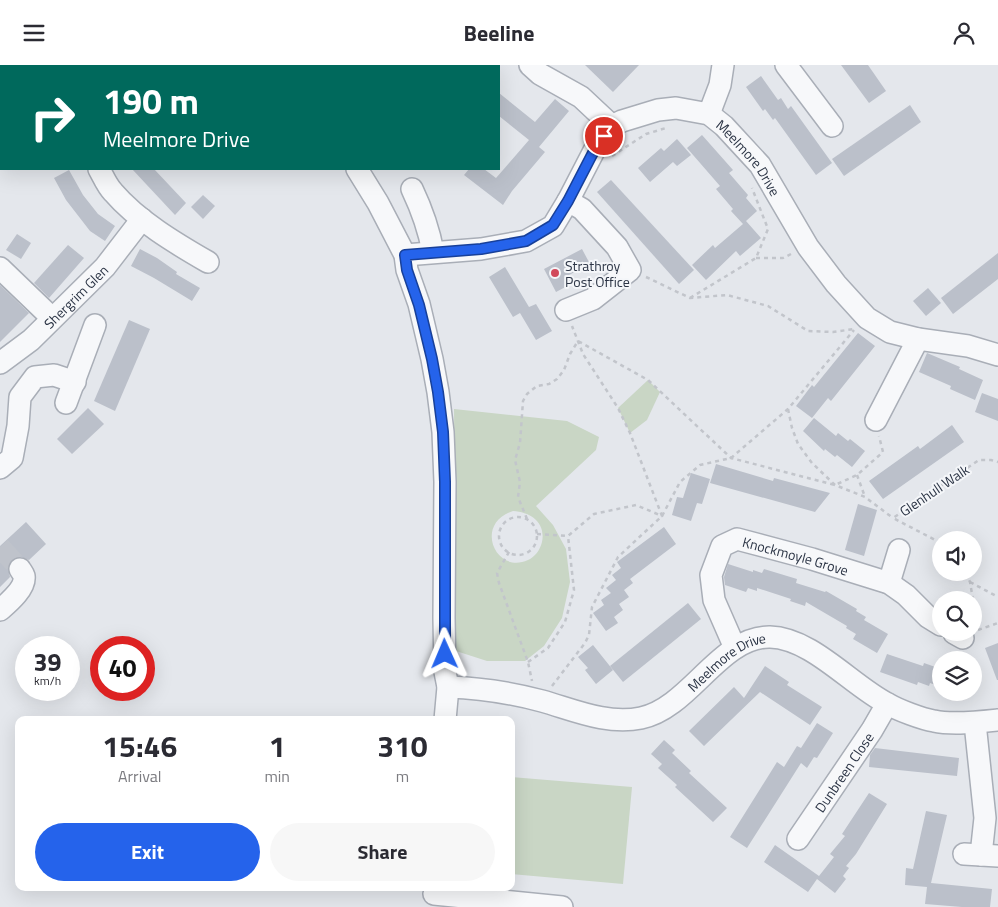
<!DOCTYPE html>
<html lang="en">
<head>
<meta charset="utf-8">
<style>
  body { margin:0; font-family:"Titillium Web",sans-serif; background:#f7f7f7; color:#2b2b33; height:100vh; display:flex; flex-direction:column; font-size:19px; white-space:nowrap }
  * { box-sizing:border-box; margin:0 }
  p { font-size:16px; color:#7c7c81 }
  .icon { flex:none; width:28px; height:28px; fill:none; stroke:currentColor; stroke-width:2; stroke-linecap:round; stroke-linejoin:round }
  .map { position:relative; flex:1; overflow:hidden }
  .sheet { position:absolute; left:15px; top:651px; width:500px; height:175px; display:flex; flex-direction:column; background:#fff; border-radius:10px; box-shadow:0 5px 20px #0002 }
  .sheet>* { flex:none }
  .hud { position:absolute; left:0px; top:0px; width:500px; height:105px; box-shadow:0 5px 20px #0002; background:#00695c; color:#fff; overflow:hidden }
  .tools { position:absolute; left:932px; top:466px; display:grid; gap:10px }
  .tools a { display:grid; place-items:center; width:50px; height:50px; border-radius:50%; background:#fff; box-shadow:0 5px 20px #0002; font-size:25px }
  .speed { position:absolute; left:15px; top:571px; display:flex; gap:10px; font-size:25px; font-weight:700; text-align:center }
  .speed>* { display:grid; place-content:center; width:65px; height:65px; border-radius:50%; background:#fff; box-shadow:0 5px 20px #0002; line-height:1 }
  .speed small { font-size:12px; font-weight:400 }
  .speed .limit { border:8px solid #d22; background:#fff; color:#111 }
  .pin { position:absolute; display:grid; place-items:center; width:42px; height:42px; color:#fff; margin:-21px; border:2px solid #fff; border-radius:50%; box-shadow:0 1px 5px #0007 }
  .me { position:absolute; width:55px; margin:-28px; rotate:359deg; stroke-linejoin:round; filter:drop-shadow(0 0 4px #0008) }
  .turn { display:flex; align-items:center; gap:18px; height:105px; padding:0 20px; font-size:22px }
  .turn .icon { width:65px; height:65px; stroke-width:2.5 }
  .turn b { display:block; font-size:35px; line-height:42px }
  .eta { display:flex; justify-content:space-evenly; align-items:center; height:85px; text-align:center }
  .eta b { font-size:30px; font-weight:700; line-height:35px }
  .button { display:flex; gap:10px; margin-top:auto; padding:10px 20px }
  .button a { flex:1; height:58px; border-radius:30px; background:#2563eb; color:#fff; font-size:20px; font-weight:700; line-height:58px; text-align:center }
  .button a+a { background:#f7f7f7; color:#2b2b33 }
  header { display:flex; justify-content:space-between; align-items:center; height:65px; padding:0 20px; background:#fff; font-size:22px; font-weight:700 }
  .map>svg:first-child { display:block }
</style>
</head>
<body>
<header><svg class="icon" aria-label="menu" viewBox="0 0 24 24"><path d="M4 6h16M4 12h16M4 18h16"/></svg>Beeline<svg class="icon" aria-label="person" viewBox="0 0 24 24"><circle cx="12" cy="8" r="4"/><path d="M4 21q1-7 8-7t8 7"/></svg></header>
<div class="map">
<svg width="998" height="842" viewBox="0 0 998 842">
  <rect width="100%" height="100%" fill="#e4e7ec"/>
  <g fill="#c9d6c5" fill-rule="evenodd">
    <polygon points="648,315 660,327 647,355 630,368 618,343"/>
    <path d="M454,344L567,356L599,372L596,385L536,441L553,460L566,484L570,517L562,553L544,581L525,596H487L456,586ZM513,446C531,447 546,458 542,477C540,485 535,492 528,495C496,510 473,459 513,446Z"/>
    <polygon points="511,712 632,722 623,819 511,809"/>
  </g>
  <g fill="#bbc0ca">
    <polygon points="585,0 639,0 613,27"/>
    <polygon points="841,0 868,0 886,26 869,38"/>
    <polygon points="761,11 778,35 781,33 788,44 791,41 832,98 816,110 775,53 773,55 765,44 763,46 746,22"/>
    <polygon points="499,28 535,57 555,34 569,46 539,82 545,87 512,126 503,140 464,110 469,104 484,104 496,113 529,75 499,51"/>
    <polygon points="910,40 921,57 844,111 832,94"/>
    <polygon points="702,70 733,105 729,108 748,130 746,133 757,146 746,156 761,173 740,191 736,186 706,215 692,200 713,180 715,183 743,159 731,146 733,144 716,124 720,121 687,83"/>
    <polygon points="677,74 691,90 677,101 673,97 650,117 638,103 661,83 664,86"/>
    <polygon points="132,104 154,104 186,138 175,150"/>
    <polygon points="69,105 83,130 98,149 115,161 105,176 90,166 66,135 54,113"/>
    <polygon points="611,115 694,205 679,219 597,127"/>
    <polygon points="203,130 215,141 203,154 191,142"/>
    <polygon points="17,169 31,178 21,194 6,185"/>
    <polygon points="68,180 84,193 49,233 34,218"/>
    <polygon points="140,184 157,193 177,207 176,209 200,223 192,236 154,213 131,201"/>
    <polygon points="582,184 590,199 569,210 573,218 556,227 544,204"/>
    <polygon points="998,188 998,214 953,249 941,233"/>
    <polygon points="505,202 529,242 536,239 552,266 536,275 520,248 513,252 489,212"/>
    <polygon points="0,220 29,248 0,277"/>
    <polygon points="928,223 941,238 926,251 913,236"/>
    <polygon points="129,255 150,264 115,346 94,336"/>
    <polygon points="858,268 875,281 831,336 828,333 812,353 796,341 812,320 814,322"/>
    <polygon points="927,288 960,302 959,304 983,315 975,335 950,324 951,321 919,307"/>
    <polygon points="982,328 998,334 998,356 975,347"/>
    <polygon points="88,343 104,359 72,389 57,374"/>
    <polygon points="814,353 836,371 838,368 848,376 850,374 865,386 852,402 837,390 835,392 825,384 824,386 803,366"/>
    <polygon points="952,360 964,377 883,434 869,416 918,381 920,384"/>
    <polygon points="716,399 773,416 774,413 830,428 815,447 710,418"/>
    <polygon points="691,408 710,414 702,439 697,438 691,456 672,450 677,432 683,433"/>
    <polygon points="858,439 877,445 864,491 845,485"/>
    <polygon points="26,457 46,479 29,495 21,492 14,493 10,497 8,503 10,512 0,522 0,481"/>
    <polygon points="664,462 676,479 630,514 633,518 624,525 629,532 619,539 623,545 614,552 618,558 606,566 593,548 604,540 601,535 611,528 606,523 616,515 612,510 621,503 617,497"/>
    <polygon points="728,499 753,507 753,505 762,508 764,504 797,514 796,518 825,527 826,526 857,544 856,546 866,552 864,555 888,569 877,588 853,574 856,569 846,563 847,561 806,537 805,541 790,536 791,534 757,523 757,526 748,523 746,527 725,520 724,512"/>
    <polygon points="688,538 701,554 623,617 610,601"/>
    <polygon points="998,578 998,615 997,615 985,583"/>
    <polygon points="593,580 613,605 596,619 585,605 588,603 578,592"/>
    <polygon points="887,589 923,601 924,598 941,604 941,622 930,618 929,621 918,617 917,620 880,607"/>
    <polygon points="765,601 789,617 787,620 822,642 810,660 760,627 704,681 689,666 734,622 744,633"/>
    <polygon points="817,658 833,668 817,693 814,692 807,703 801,698 747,783 730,772 777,697 784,702 797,681 801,683"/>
    <polygon points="664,675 675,685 672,688 691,706 689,708 727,743 713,757 675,722 677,720 658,703 662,699 651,689"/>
    <polygon points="875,683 959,693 957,711 869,702 870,690"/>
    <polygon points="869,728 887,739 856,789 846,801 849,803 843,811 846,814 835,828 817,814 808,827 764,797 775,780 819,811 834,792 830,789 845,771 842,769"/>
    <polygon points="926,746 947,750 931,818 992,824 990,842 962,842 925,839 927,822 905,820 906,803 913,804"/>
  </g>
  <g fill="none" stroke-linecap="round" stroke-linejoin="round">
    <polyline stroke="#bfc3cb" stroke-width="21" stroke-dasharray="21 11" stroke-linecap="butt" points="0,482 20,504"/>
    <defs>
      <g id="minor">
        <polyline points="46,0 47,1"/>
        <polyline points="231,0 232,1"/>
        <polyline points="282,0 282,1"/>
        <polyline points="530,0 540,9 581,32 612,61"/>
        <polyline points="786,0 832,61"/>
        <polyline points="144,1 147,0"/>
        <polyline points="709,49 720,20 723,0"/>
        <path d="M99,104C103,111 107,121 113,127C138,156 175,178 208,197"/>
        <polyline points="357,104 378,138 405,190 407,205 419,239 432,294 438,327 443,367 445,417 444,553 445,607 448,622 445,655"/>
        <path d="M412,124C422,145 429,165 433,187"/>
        <path id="s1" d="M405,190L481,184L526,176L553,161L568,136L597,80L612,61L622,56L658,45L676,43L709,49L724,61L760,100L808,182L836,219L867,253L890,267L918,274L968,281L998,290"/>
        <polyline points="0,203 52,253"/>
        <polyline points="566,245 593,234 630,205 617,182 582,144 568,136"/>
        <path id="s2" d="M0,298L31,275L105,202L142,154"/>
        <polyline points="66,338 95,260"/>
        <polyline points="876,355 918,274"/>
        <polyline points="0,403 12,393 18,361 20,332 35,312 54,310 75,317"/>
        <polyline points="889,518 899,485"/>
        <path d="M0,545C8,538 26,523 24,511C23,508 21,506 20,504"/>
        <polyline points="954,568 963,573"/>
        <path id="s3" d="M735,583L714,535L711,510L722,481L737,474L812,494L889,518L906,530L928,552L941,560"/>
        <path id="s4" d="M448,622C479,623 512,628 542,636C574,645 607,660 641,653C690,643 720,571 770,572C812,573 852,621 888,639C898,645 922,654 934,656C952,660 979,657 998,655"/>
        <polyline points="975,658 985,753 981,790"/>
        <path id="s5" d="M798,774L872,665L887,639"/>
        <polyline points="964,789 998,791"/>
        <polyline points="434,829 562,842"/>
      </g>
    </defs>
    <use href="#minor" stroke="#a9aeb7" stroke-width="24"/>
    <g stroke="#c2c5cb" stroke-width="2.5" stroke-dasharray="4 4" stroke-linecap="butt">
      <polyline points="612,91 646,69 666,63"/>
      <polyline points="756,193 783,193 791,189"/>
      <polyline points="646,212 690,233 727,230 768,241 808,266 833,267 854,264"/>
      <polyline points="690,233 756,193 768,164 752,123"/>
      <polyline points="788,344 792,363 798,379 812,398 835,420 865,432 893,453"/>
      <polyline points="857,410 865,432"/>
      <circle cx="518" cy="471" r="19"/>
      <polyline points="527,454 518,432 520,417 515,395 520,378 523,336 527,329 537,321 549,319 557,314 564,305 570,289 578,276 648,315 731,393 835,420 857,410 883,387 879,371"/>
      <polyline points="537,469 568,471 594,449 636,440 662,451 630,368 618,343 583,289 572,261"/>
      <polyline points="941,478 893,453 979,395 991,395 998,397"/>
      <polyline points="509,487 497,508 499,518 528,597 532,616"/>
      <polyline points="966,508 970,517 973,535"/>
      <polyline points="970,517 998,532"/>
      <polyline points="974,540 977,562"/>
      <polyline points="978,565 998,558"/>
      <polyline points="528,597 548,583 565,557 574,525 568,471"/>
      <polyline points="552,621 585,578 589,570 592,542 618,492 662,451 680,417 700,400 731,393 788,344 854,265"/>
    </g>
    <use href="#minor" stroke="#f7f8fa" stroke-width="21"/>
  </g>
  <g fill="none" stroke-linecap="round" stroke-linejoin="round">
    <defs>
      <polyline id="route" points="445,589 445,417 443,367 438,327 432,294 419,240 407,205 405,190 481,184 526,176 553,160 568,136 597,80 604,71"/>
    </defs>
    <use href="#route" stroke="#184099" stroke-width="12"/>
    <use href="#route" stroke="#2563eb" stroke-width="9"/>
  </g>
  <circle fill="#d1495b" stroke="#f4f6f9" stroke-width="2" cx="555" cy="208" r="5"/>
  <g text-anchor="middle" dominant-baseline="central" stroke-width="4" stroke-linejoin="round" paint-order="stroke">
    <g font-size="14" fill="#2b3445" stroke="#f4f6f9">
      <text stroke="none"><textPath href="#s1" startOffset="429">Meelmore Drive</textPath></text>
      <text stroke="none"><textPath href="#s2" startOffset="101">Shergrim Glen</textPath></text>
      <text transform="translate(934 425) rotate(-34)">Glenhull Walk</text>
      <text stroke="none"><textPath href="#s3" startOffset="186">Knockmoyle Grove</textPath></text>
      <text stroke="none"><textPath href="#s4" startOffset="301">Meelmore Drive</textPath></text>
      <text stroke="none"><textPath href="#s5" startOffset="81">Dunbreen Close</textPath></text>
    </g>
    <g font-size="14" fill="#2b3445" stroke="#f4f6f9" text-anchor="start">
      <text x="565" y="200">Strathroy<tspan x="565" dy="16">Post Office</tspan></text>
    </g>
  </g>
</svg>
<div class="tools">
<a><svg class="icon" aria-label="sound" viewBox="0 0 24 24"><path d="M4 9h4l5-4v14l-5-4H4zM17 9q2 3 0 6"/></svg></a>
<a><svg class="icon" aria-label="search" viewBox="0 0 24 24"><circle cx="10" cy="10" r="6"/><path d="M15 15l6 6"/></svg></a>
<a><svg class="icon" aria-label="layers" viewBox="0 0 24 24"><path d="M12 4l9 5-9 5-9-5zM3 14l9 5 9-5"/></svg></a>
</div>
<div class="speed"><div>39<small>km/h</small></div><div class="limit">40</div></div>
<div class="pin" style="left:604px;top:71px;background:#d93025"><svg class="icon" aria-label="arrive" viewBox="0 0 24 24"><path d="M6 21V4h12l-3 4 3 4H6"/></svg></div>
<svg class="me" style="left:445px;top:589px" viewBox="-20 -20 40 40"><path d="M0-17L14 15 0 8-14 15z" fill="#2563eb" stroke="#fff" stroke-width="4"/></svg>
<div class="hud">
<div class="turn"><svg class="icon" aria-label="right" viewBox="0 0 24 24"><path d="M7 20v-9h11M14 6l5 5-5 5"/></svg><div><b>190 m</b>Meelmore Drive</div></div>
</div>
<section class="sheet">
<div class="eta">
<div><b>15:46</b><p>Arrival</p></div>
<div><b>1</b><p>min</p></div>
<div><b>310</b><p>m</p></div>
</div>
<div class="button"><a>Exit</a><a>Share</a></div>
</section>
</div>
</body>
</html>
